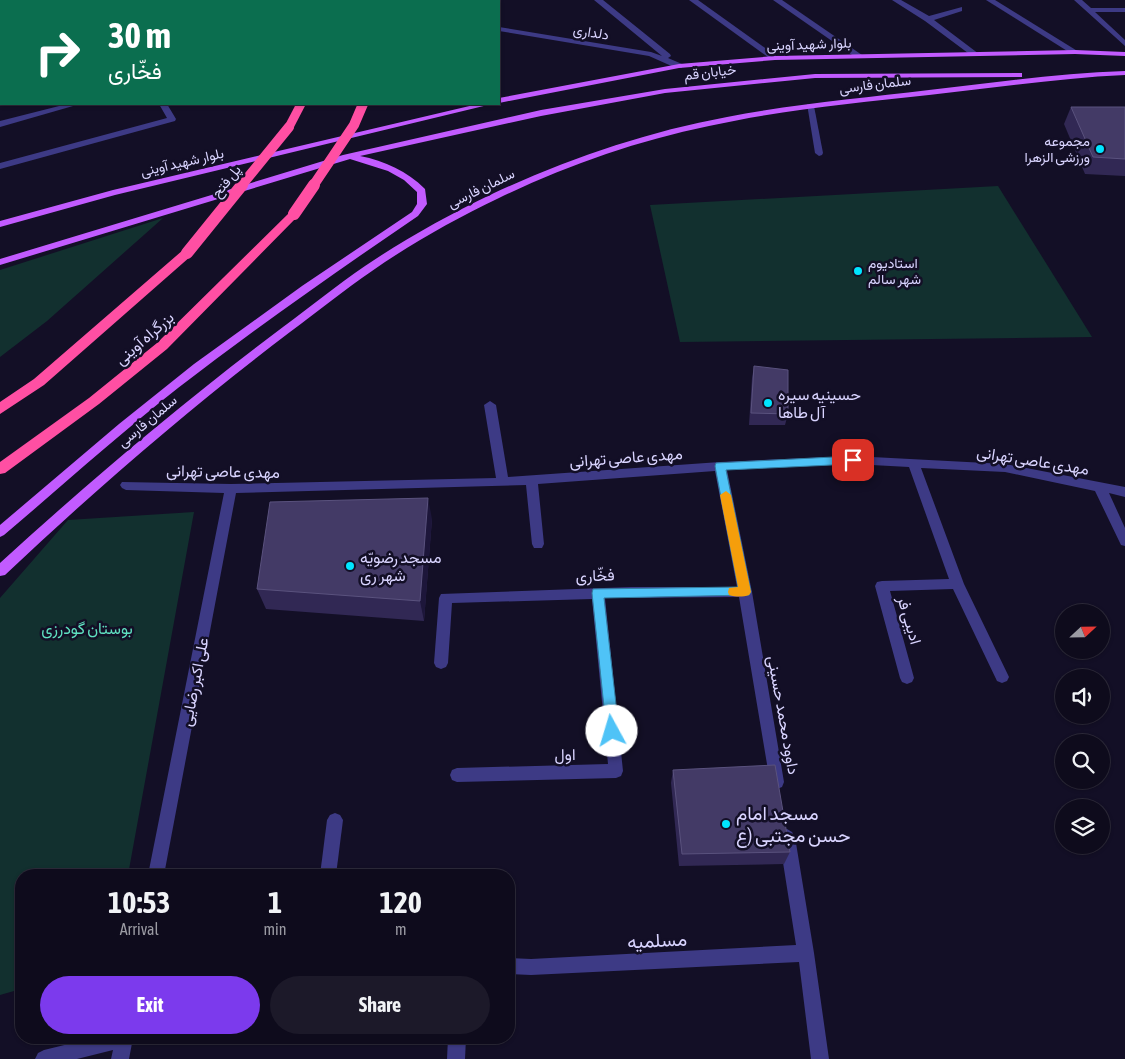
<!DOCTYPE html>
<html lang="en">
<head>
<meta charset="utf-8">
<style>
  body { margin:0; font-family:"Asap Condensed",Vazirmatn,sans-serif; background:#1c1929; color:#f1f3f6; height:100vh; display:flex; flex-direction:column; font-size:19px; white-space:nowrap }
  * { box-sizing:border-box; margin:0 }
  p { font-size:16px; color:#9b9ba3 }
  .icon { flex:none; width:28px; height:28px; fill:none; stroke:currentColor; stroke-width:2; stroke-linecap:round; stroke-linejoin:round }
  .map { position:relative; flex:1; overflow:hidden }
  .sheet { position:absolute; left:15px; top:869px; width:500px; height:175px; display:flex; flex-direction:column; background:#0e0b1c; border-radius:20px; box-shadow:0 1px 4px #0004,0 0 0 1px #2e2b3b }
  .sheet>* { flex:none }
  .banner { position:absolute; left:0px; top:0px; width:500px; height:105px; box-shadow:0 1px 4px #0004,0 0 0 1px #2e2b3b; background:#0b6e4f; color:#fff; overflow:hidden }
  .needle { width:32px; rotate:68deg }
  .fabs { position:absolute; left:1055px; top:604px; display:grid; gap:10px }
  .fabs a { display:grid; place-items:center; width:55px; height:55px; border-radius:50%; background:#0e0b1c; box-shadow:0 1px 4px #0004,0 0 0 1px #2e2b3b; font-size:25px }
  .pin { position:absolute; display:grid; place-items:center; width:42px; height:42px; color:#fff; margin:-21px; border-radius:10px; box-shadow:0 2px 8px #0006 }
  .me { position:absolute; width:55px; margin:-28px; rotate:354deg; stroke-linejoin:round; filter:drop-shadow(0 0 4px #0008) }
  .turn { display:flex; align-items:center; gap:18px; height:105px; padding:0 25px; font-size:22px }
  .turn .icon { width:65px; height:65px; stroke-width:2.5 }
  .turn b { display:block; font-size:35px; line-height:42px }
  .eta { display:flex; justify-content:space-evenly; align-items:center; height:85px; text-align:center }
  .eta b { font-size:30px; font-weight:700; line-height:35px }
  .action { display:flex; gap:10px; margin-top:auto; padding:10px 25px }
  .action a { flex:1; height:58px; border-radius:30px; background:#7c3aed; color:#fff; font-size:20px; font-weight:700; line-height:58px; text-align:center }
  .action a+a { background:#1c1929; color:#f1f3f6 }
  .map>svg:first-child { display:block }
</style>
</head>
<body>
<div class="map">
<svg width="1125" height="1059" viewBox="0 0 1125 1059">
  <rect width="100%" height="100%" fill="#130f26"/>
  <g fill="#12302f">
    <polygon points="998,186 1092,337 680,342 650,205"/>
    <polygon points="163,218 47,321 0,357 0,270"/>
    <polygon points="194,512 128,875 21,875 21,989 0,995 0,598 68,520"/>
  </g>
  <g fill="none" stroke-linecap="round" stroke-linejoin="round">
    <g fill="#3d3a85" fill-rule="evenodd">
      <polygon points="0,0 7,0 8,1 1,2"/>
      <polygon points="594,0 603,0 670,54 671,56 668,58 682,64 682,68 676,68 649,56 499,31 499,27 651,52 662,56"/>
      <polygon points="689,0 698,0 779,58 772,60"/>
      <polygon points="773,0 782,0 862,55 855,57"/>
      <polygon points="892,0 901,0 929,16 962,7 962,11 934,20 979,54 972,56 925,21"/>
      <polygon points="986,0 995,0 1079,52 1072,54"/>
      <polygon points="1074,0 1082,0 1091,8 1125,8 1125,12 1095,12 1125,40 1125,46"/>
      <rect x="0" y="9" width="1" height="4"/>
      <polygon points="67,104 80,104 0,127 0,121"/>
      <polygon points="159,104 167,104 176,119 175,121 0,169 0,163 167,118"/>
      <polygon points="807,104 814,106 823,153 822,155 819,156 815,153"/>
      <polygon points="490,401 496,405 508,477 720,462 853,456 1005,464 1125,487 1125,497 1109,493 1125,528 1125,546 1121,545 1095,491 1005,472 921,468 964,584 1009,677 1007,681 1002,683 997,681 953,589 890,591 914,678 912,682 907,684 902,682 900,678 875,586 877,582 882,581 949,579 909,467 853,464 727,470 752,592 784,782 782,787 777,789 772,787 770,782 739,597 605,598 623,771 621,776 616,778 457,782 452,780 450,775 452,770 457,768 608,764 592,599 452,603 448,663 446,667 441,669 436,667 434,663 439,598 441,594 631,587 737,587 715,471 538,484 544,544 542,548 534,548 532,544 526,485 236,493 164,875 148,875 224,493 126,490 122,488 120,485 122,482 231,484 496,478 484,405"/>
      <polygon points="335,813 340,815 343,820 336,875 320,875 327,820 330,815"/>
      <polygon points="787,829 792,832 795,837 814,953 829,1059 811,1059 799,962 531,975 509,974 509,958 531,959 796,945 779,837 782,832"/>
      <polygon points="93,1038 133,1038 129,1059 111,1059 113,1050 77,1059 35,1059 38,1053 44,1050"/>
      <polygon points="448,1038 466,1038 465,1059 447,1059"/>
    </g>
    <g fill="#c25bff" fill-rule="evenodd">
      <polygon points="1075,50 1125,52 1125,56 1075,54 775,60 679,68 499,103 499,98 679,64 775,56"/>
      <path d="M1125,71V75C1059,78 994,88 929,95C855,103 781,110 709,126C636,141 565,166 499,198C455,219 412,243 372,271C344,290 317,312 290,332C190,408 96,489 5,575L0,576V563C91,480 184,401 283,327C310,307 337,285 365,266C405,239 448,215 492,194C567,159 646,132 727,117C794,104 862,98 929,90C994,83 1059,73 1125,71Z"/>
      <path d="M1019,73H1022V77L815,78L665,93L541,116L360,156C385,161 407,171 425,189L427,204L418,216C337,271 256,328 178,388C118,435 62,486 4,535L0,537V525L119,424L194,364L302,286L412,212L417,204V192L404,180L388,171L350,159L0,265V259L343,155L541,110L665,89L815,74Z"/>
      <polygon points="478,104 492,104 115,195 0,227 0,221 113,190"/>
    </g>
    <g fill="#ff4fa3" fill-rule="evenodd">
      <rect x="343" y="0" width="8" height="1"/>
      <polygon points="296,104 306,104 293,129 285,129 284,127"/>
      <polygon points="294,211 298,212 300,214 298,216 167,349 99,404 5,473 0,474 0,462 89,398 157,343 290,212"/>
      <polygon points="187,249 191,250 193,253 191,256 44,385 0,414 0,402 34,379 183,250"/>
    </g>
    <g stroke="#00e5ff" stroke-width="2.5" stroke-dasharray="5 4.5" stroke-linecap="butt">
      <polyline points="315,1 320,0"/>
      <polyline points="341,1 345,0"/>
    </g>
    <g stroke="#ff4fa3" stroke-width="10">
      <polyline points="241,186 289,127"/>
      <polyline points="313,186 354,125 363,104"/>
    </g>
    <g stroke="#ff4fa3" stroke-width="12">
      <polyline points="294,214 314,185"/>
      <polyline points="187,253 242,185"/>
    </g>
  </g>
  <g fill="#312854">
    <polygon points="1071,107 1125,107 1125,176 1085,174 1064,124"/>
    <polygon points="754,366 788,414 785,425 749,425 752,378"/>
    <polygon points="432,519 424,621 266,609 257,589"/>
    <polygon points="673,770 790,852 784,864 679,866 671,783"/>
  </g>
  <polygon fill="#1d163a" points="428,498 432,519 424,621 420,601"/>
  <g fill="#433a66" stroke="#5a527e">
    <polygon points="1071,107 1125,107 1125,159 1093,157"/>
    <polygon points="754,366 788,370 788,414 751,413"/>
    <polygon points="428,498 420,601 257,589 270,502"/>
    <polygon points="775,765 790,852 682,854 673,770"/>
  </g>
  <polygon fill="#4fc3f7" stroke="#337fa1" points="853,456 859,460 853,464 726,470 751,592 749,595 604,598 619,731 617,735 612,737 607,735 592,593 593,589 738,587 715,466 716,463"/>
  <path fill="#f59e0b" d="M726,491L731,495L751,592L749,595C743,597 736,597 729,595L728,592L729,588L738,587L720,495Z"/>
  <g fill="#00e5ff" stroke="#130f26" stroke-width="2">
    <circle cx="1100" cy="149" r="5"/>
    <circle cx="858" cy="271" r="5"/>
    <circle cx="768" cy="403" r="5"/>
    <circle cx="350" cy="566" r="5"/>
    <circle cx="726" cy="824" r="5"/>
  </g>
  <g text-anchor="middle" dominant-baseline="central" stroke-width="5" stroke-linejoin="round" paint-order="stroke">
    <g font-size="14" fill="#d9d4ff" stroke="#130f26">
      <text transform="translate(591 32) rotate(9)">دلداری</text>
      <text transform="translate(809 44) rotate(-2)">بلوار شهید آوینی</text>
      <text transform="translate(710 72) rotate(-7)">خیابان قم</text>
      <text transform="translate(875 84) rotate(-7)">سلمان فارسی</text>
      <text transform="translate(182 162) rotate(-13)">بلوار شهید آوینی</text>
      <text transform="translate(226 181) rotate(-51)">پل فتح</text>
      <text transform="translate(481 188) rotate(-26)">سلمان فارسی</text>
      <text transform="translate(147 421) rotate(-40)">سلمان فارسی</text>
    </g>
    <g font-size="14" fill="#d9d4ff" stroke="#130f26" text-anchor="end">
      <text x="1090" y="141">مجموعه<tspan x="1090" dy="16">ورزشی الزهرا</tspan></text>
      <text x="868" y="263" text-anchor="start">استادیوم<tspan x="868" dy="16">شهر سالم</tspan></text>
    </g>
    <g font-size="16" fill="#d9d4ff" stroke="#130f26">
      <text transform="translate(144 338) rotate(-41)">بزرگراه آوینی</text>
      <text transform="translate(626 457) rotate(-4)">مهدی عاصی تهرانی</text>
      <text transform="translate(1033 460) rotate(9)">مهدی عاصی تهرانی</text>
      <text transform="translate(223 471) rotate(1)">مهدی عاصی تهرانی</text>
      <text transform="translate(595 575) rotate(-2)">فخّاری</text>
      <text transform="translate(910 620) rotate(74)">ادیبی فر</text>
      <text transform="translate(194 682) rotate(-79)">علی اکبر رضایی</text>
      <text transform="translate(784 715) rotate(80)">داوود محمد حسینی</text>
      <text transform="translate(565 754) rotate(-1)">اول</text>
    </g>
    <g font-size="16" fill="#d9d4ff" stroke="#130f26" text-anchor="start">
      <text x="778" y="394">حسینیه سیره<tspan x="778" dy="18">آل طاها</tspan></text>
      <text x="360" y="557">مسجد رضویّه<tspan x="360" dy="18">شهر ری</tspan></text>
    </g>
    <g font-size="16" fill="#5fe0c0" stroke="#130f26">
      <text x="87" y="628">بوستان گودرزی</text>
    </g>
    <g font-size="19" fill="#d9d4ff" stroke="#130f26" text-anchor="start">
      <text x="736" y="813">مسجد امام<tspan x="736" dy="22">حسن مجتبی (ع</tspan></text>
    </g>
    <g font-size="19" fill="#d9d4ff" stroke="#130f26">
      <text transform="translate(657 940) rotate(-3)">مسلمیه</text>
    </g>
  </g>
</svg>
<div class="fabs">
<a><svg class="needle" viewBox="-14 -14 28 28"><path d="M0-13l5 13h-10z" fill="#e53935"/><path d="M0 13l5-13h-10z" fill="#9b9ba3"/></svg></a>
<a><svg class="icon" aria-label="sound" viewBox="0 0 24 24"><path d="M4 9h4l5-4v14l-5-4H4zM17 9q2 3 0 6"/></svg></a>
<a><svg class="icon" aria-label="search" viewBox="0 0 24 24"><circle cx="10" cy="10" r="6"/><path d="M15 15l6 6"/></svg></a>
<a><svg class="icon" aria-label="layers" viewBox="0 0 24 24"><path d="M12 4l9 5-9 5-9-5zM3 14l9 5 9-5"/></svg></a>
</div>
<div class="pin" style="left:853px;top:460px;background:#d93025"><svg class="icon" aria-label="arrive" viewBox="0 0 24 24"><path d="M6 21V4h12l-3 4 3 4H6"/></svg></div>
<svg class="me" style="left:612px;top:731px" viewBox="-20 -20 40 40"><circle r="19" fill="#fff"/><path d="M0-13L10 11 0 6-10 11z" fill="#4fc3f7"/></svg>
<div class="banner">
<div class="turn"><svg class="icon" aria-label="right" viewBox="0 0 24 24"><path d="M7 20v-9h11M14 6l5 5-5 5"/></svg><div><b>30 m</b>فخّاری</div></div>
</div>
<section class="sheet">
<div class="eta">
<div><b>10:53</b><p>Arrival</p></div>
<div><b>1</b><p>min</p></div>
<div><b>120</b><p>m</p></div>
</div>
<div class="action"><a>Exit</a><a>Share</a></div>
</section>
</div>
</body>
</html>
